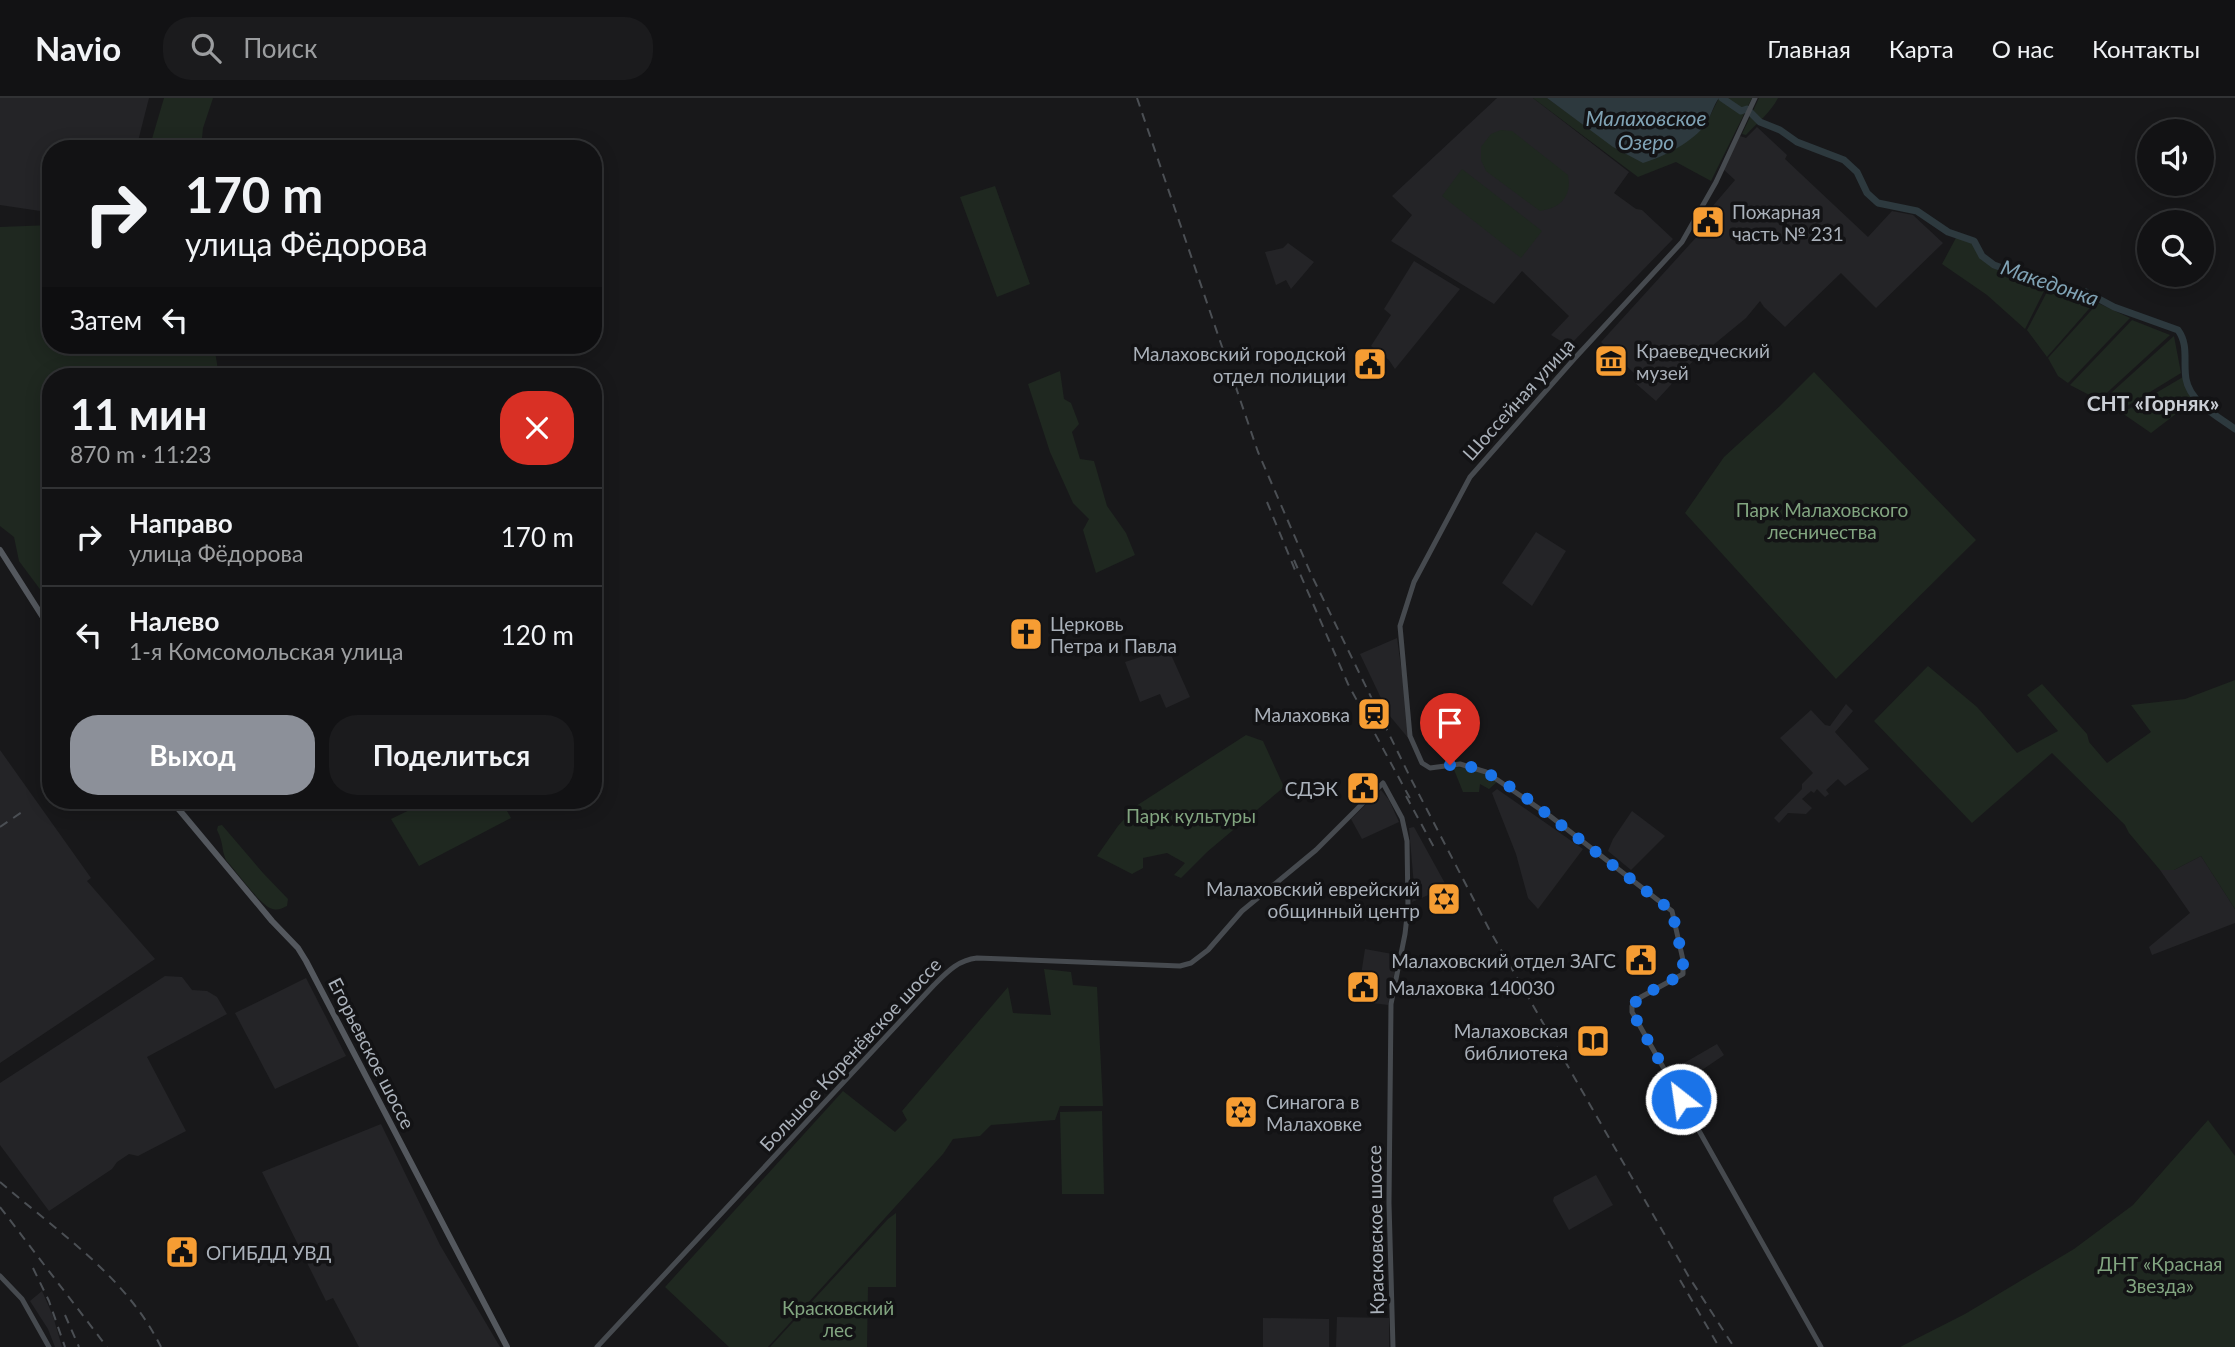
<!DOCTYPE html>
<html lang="ru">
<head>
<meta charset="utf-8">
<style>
  body { margin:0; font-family:Lato,sans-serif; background:#1b1b1d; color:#f1f3f6; height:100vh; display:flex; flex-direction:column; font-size:26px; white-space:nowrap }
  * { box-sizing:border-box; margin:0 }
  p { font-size:23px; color:#9c9ea0 }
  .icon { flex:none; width:38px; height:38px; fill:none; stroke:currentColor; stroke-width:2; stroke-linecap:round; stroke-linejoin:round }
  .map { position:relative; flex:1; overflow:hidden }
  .panel { position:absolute; left:42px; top:270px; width:560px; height:441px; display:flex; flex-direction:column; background:#121214; border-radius:28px; box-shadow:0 4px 18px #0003,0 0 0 2px #313234 }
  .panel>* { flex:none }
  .banner { position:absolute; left:42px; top:42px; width:560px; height:214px; border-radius:28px; box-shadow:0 4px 18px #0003,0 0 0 2px #313234; background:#121214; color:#f1f3f6; overflow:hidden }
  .fabs { position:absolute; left:2137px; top:21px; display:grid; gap:14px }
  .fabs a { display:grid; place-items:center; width:77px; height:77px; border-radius:50%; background:#121214; box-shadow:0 4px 18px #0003,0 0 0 2px #313234; font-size:35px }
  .pin { position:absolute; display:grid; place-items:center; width:60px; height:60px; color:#fff; margin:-72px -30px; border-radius:50% 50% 50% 0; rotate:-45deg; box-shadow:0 0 7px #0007 }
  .pin .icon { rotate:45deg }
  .me { position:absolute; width:77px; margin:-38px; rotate:330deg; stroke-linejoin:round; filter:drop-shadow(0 0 5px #0008) }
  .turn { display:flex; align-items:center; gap:24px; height:147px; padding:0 28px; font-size:32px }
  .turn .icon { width:91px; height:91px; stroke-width:2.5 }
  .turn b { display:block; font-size:49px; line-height:60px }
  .then { display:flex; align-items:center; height:66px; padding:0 28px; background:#0003; gap:14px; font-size:26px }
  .round { display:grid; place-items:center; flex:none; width:74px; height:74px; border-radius:28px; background:#1b1b1d }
  .summary { display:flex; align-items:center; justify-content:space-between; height:119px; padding:0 28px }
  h1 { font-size:42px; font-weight:700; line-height:52px }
  .button { display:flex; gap:14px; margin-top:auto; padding:14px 28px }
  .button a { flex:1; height:80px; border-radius:28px; background:#8c9099; color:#fff; font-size:28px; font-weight:700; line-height:80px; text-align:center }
  .button a+a { background:#1b1b1d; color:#f1f3f6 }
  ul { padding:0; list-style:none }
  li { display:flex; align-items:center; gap:21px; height:98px; padding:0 28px; border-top:2px solid #313234 }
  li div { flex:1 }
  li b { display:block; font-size:26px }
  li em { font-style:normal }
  header { display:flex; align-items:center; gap:42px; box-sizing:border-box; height:98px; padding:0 35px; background:#121214; border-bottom:2px solid #313234 }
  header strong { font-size:33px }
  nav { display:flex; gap:38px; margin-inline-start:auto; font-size:24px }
  .search { width:490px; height:63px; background:#1b1b1d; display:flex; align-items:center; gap:18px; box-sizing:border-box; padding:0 24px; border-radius:28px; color:#9c9ea0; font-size:26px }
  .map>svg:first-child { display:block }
</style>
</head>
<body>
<header>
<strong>Navio</strong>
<div class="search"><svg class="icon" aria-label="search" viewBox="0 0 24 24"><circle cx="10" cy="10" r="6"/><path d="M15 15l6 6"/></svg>Поиск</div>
<nav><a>Главная</a><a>Карта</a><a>О нас</a><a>Контакты</a></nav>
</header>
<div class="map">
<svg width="2235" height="1249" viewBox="0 0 2235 1249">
  <rect width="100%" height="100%" fill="#18181a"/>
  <g fill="#242427">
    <polygon points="0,0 149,0 136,51 51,51 51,114 47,114 0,107"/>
    <polygon points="1497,0 1533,0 1629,74 1614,95 1636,111 1642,112 1673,141 1569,248 1551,237 1569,218 1522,173 1494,206 1391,143 1412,117 1392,98"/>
    <polygon points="1757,29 1787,57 1785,61 1868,139 1892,113 1913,117 1943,145 1876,210 1841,175 1785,229 1764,209 1760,203 1746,220 1690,266 1656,303 1634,284 1637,278 1601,244 1701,134 1703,135 1699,124 1735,82 1723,71 1740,38 1746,40"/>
    <polygon points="1288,145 1314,164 1291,191 1286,182 1276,187 1265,154 1283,150"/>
    <polygon points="1414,163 1460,191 1395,271 1389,262 1371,248 1391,217 1384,211"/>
    <polygon points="1536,434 1566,453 1532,508 1502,485"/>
    <polygon points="1397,540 1406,604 1409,641 1389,617 1360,556"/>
    <polygon points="1168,550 1190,599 1166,610 1160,596 1140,604 1125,564"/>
    <polygon points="1846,606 1853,613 1835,634 1869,671 1845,688 1838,681 1826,692 1829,696 1825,699 1817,691 1814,695 1811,693 1802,701 1812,710 1806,716 1788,715 1779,725 1774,720 1802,691 1802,686 1813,675 1780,640 1811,612 1825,627 1830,628"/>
    <polygon points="0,652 91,780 87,783 155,861 0,965"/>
    <polygon points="1497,691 1583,751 1538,811 1528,800 1516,756 1492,695"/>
    <polygon points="1381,692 1389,702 1399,724 1362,741 1351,721"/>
    <polygon points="1632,713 1665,738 1631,772 1608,753 1613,741"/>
    <polygon points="1414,729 1447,789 1412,804 1414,788 1409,730"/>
    <polygon points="2201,758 2235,811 2235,825 2152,857 2149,849 2190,815 2160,772 2174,772"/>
    <polygon points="1365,851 1398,857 1388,907 1357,903"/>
    <polygon points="165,878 182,879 192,892 207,893 217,899 227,916 147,959 186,1033 138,1058 129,1056 117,1064 112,1071 49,1113 0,1047 0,985"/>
    <polygon points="306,880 346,958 275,991 235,915"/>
    <polygon points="1717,946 1724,957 1702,972 1704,976 1682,989 1672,972"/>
    <polygon points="381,1026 440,1147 500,1249 359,1249 333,1200 326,1203 262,1074"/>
    <polygon points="1596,1077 1613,1107 1569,1132 1553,1103 1554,1099"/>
    <polygon points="42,1193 53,1218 62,1249 55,1249 48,1231 30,1203"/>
    <polygon points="1337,1219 1389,1220 1389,1249 1336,1249"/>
    <polygon points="1263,1220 1329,1221 1329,1249 1263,1249"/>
  </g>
  <g fill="#1f2820">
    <polygon points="164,0 213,0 203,30 201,51 149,51"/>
    <polygon points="1533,0 1547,0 1616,50 1707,24 1719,0 1752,0 1711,83 1676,64 1638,79"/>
    <path d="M1759,0H1778C1770,15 1757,25 1746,37L1742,36Z"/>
    <path d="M1501,32L1512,33L1568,77C1572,98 1561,110 1540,113L1486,73L1481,62V49L1491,36Z"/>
    <polygon points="1462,71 1542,133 1521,160 1442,98"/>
    <polygon points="995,88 1030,186 997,199 960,99"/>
    <polygon points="51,127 51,247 214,247 219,278 51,278 51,506 19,463 14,439 0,428 0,129"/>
    <polygon points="1957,138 1973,144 1981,159 1994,169 2046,189 2025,231 1987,197 1942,166"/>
    <polygon points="2048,192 2095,204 2047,259 2027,232"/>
    <polygon points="2098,205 2130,220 2068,285 2058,278 2048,260"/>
    <polygon points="2132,222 2170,237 2099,302 2070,287"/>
    <polygon points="2174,238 2181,275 2119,313 2101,304"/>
    <polygon points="1060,273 1064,301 1071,305 1079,326 1072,334 1080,361 1094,363 1107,408 1126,435 1135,457 1096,475 1083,432 1089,421 1073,405 1050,354 1028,286"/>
    <polygon points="1814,274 1976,442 1836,581 1685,415 1724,359 1780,308"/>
    <polygon points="2183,279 2194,302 2151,335 2122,315"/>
    <polygon points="1928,568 1977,609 2017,655 2058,633 2027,597 2042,586 2087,636 2089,644 2107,665 2151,634 2131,607 2185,601 2235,582 2235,811 2201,758 2174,772 2160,772 2129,735 2125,727 2052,655 1972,725 1874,623"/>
    <polygon points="1246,637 1263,643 1284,689 1207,754 1181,780 1174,777 1185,765 1167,755 1143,760 1143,770 1132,776 1097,758 1118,728 1136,708"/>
    <path d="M1453,669C1469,669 1483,675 1498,683L1489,691L1480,686L1479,694H1463Z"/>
    <polygon points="430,702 501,702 511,720 419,768 391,721"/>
    <path d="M222,727L263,775L288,801L287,808C281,811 277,813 270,810C259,805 236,773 226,762C221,750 224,746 217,732L218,728Z"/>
    <polygon points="1044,871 1071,874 1073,887 1097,889 1103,1008 1060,1008 1055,1022 991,1027 980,1038 953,1041 943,1056 768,1249 729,1249 665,1189 843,993 895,1034 907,1022 902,1013 1008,889 1013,915 1051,917"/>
    <polygon points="1102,1013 1104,1096 1062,1096 1060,1014"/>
    <polygon points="2208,1022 2235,1058 2235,1249 1900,1249 1965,1216 2074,1151 2133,1107"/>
    <polygon points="896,1115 896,1189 868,1189 867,1249 770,1249 888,1121"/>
  </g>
  <path fill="#2d393e" d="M1547,0H1719C1713,8 1711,18 1706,26C1693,44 1663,59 1643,65L1613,49Z"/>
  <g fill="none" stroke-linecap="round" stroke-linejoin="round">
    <path stroke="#2d393e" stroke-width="7" d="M1722,0L1741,13L1747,11L1760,24L1780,32L1797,44L1844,62L1857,74L1867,95L1878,105L1917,113L1948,134L1974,143L1982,158L1994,167L2051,187L2086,194L2114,209L2178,232C2189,247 2183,264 2186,281C2190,304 2217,318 2235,331"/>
    <g stroke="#464a4f" stroke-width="5">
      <polyline points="1755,0 1716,84 1682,144 1575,260 1470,379 1414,484 1400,528 1410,638 1422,665 1430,670 1460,666 1486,674 1550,718 1668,810 1672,813 1683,862 1683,876 1641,899 1632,908 1632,914 1821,1249"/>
      <polyline points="0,1178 22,1201 49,1249"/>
      <path d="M597,1249L934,887C947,874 958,862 977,860L1180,868L1191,865L1208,852L1242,813L1316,752L1383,685L1402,720L1407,743L1408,810L1405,836L1391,906L1389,1105L1393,1249"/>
    </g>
    <g stroke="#54585e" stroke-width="6">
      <polyline points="0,452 51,532"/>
      <polyline points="171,702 272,823 298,850 306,863 507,1249"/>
    </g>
    <g stroke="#4b4f54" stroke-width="2" stroke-dasharray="9 7" stroke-linecap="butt">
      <polyline points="1137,0 1258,354 1311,476 1410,679 1489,831 1689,1179 1734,1249"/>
      <polyline points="1267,404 1295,472"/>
      <polyline points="1294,462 1348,586 1412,704"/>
      <polyline points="1406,698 1436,753"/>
      <polyline points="0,729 22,714"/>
      <path d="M0,1084C58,1134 126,1178 161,1249"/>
      <polyline points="0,1109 107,1249"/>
      <polyline points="33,1170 49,1203 65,1249"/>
      <polyline points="1680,1182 1719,1249"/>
      <polyline points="65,1217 79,1249"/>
    </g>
  </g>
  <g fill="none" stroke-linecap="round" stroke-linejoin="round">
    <polyline stroke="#1a73e8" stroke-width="12" stroke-dasharray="0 21.6" points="1450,667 1465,667 1486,674 1520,695 1672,813 1683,862 1683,876 1640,899 1632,908 1632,914 1681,1001"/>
  </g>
  <defs>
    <symbol id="civic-square" viewBox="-11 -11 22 22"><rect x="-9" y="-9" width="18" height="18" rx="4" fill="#f69d33" stroke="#131315"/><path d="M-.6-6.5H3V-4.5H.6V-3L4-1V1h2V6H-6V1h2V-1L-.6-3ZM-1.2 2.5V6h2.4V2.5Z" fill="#111"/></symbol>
    <symbol id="museum-square" viewBox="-11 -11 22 22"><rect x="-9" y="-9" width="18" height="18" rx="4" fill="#f69d33" stroke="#131315"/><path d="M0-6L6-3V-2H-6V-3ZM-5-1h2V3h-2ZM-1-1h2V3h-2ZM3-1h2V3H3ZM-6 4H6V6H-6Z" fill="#111"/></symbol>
    <symbol id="church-square" viewBox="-11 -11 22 22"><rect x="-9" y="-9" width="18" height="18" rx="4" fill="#f69d33" stroke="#131315"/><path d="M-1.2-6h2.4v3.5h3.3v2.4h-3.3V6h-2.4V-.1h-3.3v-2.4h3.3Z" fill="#111"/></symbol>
    <symbol id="station-square" viewBox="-11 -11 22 22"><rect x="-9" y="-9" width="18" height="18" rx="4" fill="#f69d33" stroke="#131315"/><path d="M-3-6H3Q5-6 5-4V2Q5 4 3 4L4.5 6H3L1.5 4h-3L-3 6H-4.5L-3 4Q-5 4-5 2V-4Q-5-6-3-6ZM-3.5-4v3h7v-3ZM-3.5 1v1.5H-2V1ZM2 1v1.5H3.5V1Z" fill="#111"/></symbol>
    <symbol id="synagogue-square" viewBox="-11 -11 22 22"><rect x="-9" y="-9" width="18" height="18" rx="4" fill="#f69d33" stroke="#131315"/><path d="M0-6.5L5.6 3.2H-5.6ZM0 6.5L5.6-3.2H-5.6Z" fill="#111"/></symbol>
    <symbol id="library-square" viewBox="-11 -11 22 22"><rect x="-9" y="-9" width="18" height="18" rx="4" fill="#f69d33" stroke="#131315"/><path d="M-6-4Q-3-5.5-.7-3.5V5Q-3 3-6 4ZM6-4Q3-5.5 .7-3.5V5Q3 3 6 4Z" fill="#111"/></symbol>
  </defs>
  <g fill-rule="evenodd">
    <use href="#civic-square" x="1689" y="105" width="38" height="38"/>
    <use href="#museum-square" x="1592" y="244" width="38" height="38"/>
    <use href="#civic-square" x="1351" y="247" width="38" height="38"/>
    <use href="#church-square" x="1007" y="517" width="38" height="38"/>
    <use href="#station-square" x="1355" y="597" width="38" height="38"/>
    <use href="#civic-square" x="1344" y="671" width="38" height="38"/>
    <use href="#synagogue-square" x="1425" y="782" width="38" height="38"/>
    <use href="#civic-square" x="1622" y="843" width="38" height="38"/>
    <use href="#civic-square" x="1344" y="870" width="38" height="38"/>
    <use href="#library-square" x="1574" y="924" width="38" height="38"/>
    <use href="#synagogue-square" x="1222" y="995" width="38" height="38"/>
    <use href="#civic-square" x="163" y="1135" width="38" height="38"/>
  </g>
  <g text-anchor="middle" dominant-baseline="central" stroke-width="7" stroke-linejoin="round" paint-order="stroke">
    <g font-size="19" fill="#aab1ba" stroke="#131315" text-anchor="start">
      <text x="1732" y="113">Пожарная<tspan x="1732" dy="22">часть № 231</tspan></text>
      <text x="1636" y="252">Краеведческий<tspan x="1636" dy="22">музей</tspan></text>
      <text x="1346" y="255" text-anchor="end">Малаховский городской<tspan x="1346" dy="22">отдел полиции</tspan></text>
      <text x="1050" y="525">Церковь<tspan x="1050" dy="22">Петра и Павла</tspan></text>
      <text x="1350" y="616" text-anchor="end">Малаховка</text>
      <text x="1338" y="690" text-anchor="end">СДЭК</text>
      <text x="1420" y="790" text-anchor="end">Малаховский еврейский<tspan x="1420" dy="22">общинный центр</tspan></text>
      <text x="1616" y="862" text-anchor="end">Малаховский отдел ЗАГС</text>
      <text x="1388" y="889">Малаховка 140030</text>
      <text x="1568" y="932" text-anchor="end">Малаховская<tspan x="1568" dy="22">библиотека</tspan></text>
      <text x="1266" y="1003">Синагога в<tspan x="1266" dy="22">Малаховке</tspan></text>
      <text x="206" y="1154">ОГИБДД УВД</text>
    </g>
    <g font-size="19" fill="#aab1ba" stroke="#131315">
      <text transform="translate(1518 301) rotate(-48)">Шоссейная улица</text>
      <text transform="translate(372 955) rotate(63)">Егорьевское шоссе</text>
      <text transform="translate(850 956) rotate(-47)">Большое Коренёвское шоссе</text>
      <text transform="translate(1375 1132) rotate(-91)">Красковское шоссе</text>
    </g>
    <g font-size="19" fill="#82a580" stroke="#131315">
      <text x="1822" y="411">Парк Малаховского<tspan x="1822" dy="22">лесничества</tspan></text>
      <text x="1191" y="717">Парк культуры</text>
      <text x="2160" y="1165">ДНТ «Красная<tspan x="2160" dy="22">Звезда»</tspan></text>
      <text x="838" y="1209">Красковский<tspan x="838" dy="22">лес</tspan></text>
    </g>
    <g font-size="21" font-style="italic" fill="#80a3b5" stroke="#131315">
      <text x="1646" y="19">Малаховское<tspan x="1646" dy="24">Озеро</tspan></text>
      <text transform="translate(2050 184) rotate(19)">Македонка</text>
    </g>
    <g font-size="21" font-weight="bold" fill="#cbcfd6" stroke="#131315">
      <text x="2153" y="304">СНТ «Горняк»</text>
    </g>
  </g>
</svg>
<div class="fabs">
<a><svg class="icon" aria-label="sound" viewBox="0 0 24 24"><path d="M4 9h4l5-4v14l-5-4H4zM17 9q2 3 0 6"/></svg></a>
<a><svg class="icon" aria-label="search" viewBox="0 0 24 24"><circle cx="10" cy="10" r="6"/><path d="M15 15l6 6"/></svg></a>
</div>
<div class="pin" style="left:1450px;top:667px;background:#d93025"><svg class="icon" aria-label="arrive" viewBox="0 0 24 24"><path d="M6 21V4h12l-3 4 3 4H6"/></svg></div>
<svg class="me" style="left:1681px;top:1001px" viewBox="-20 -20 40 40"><circle r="17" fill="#1a73e8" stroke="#fff" stroke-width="3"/><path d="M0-11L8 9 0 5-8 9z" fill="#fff"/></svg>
<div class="banner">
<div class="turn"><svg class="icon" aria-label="right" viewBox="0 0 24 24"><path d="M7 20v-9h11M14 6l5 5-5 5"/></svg><div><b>170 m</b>улица Фёдорова</div></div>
<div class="then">Затем<svg class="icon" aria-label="left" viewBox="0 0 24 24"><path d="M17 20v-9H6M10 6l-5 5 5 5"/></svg></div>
</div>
<section class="panel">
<div class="summary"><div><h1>11 мин</h1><p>870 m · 11:23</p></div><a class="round" style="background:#d93025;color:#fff"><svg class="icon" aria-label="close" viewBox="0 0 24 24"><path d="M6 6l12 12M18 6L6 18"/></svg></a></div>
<ul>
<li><svg class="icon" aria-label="right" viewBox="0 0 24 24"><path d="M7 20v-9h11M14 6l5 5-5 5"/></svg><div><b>Направо</b><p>улица Фёдорова</p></div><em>170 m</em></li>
<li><svg class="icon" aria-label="left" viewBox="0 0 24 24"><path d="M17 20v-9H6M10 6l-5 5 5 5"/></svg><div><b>Налево</b><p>1-я Комсомольская улица</p></div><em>120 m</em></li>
</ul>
<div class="button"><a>Выход</a><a>Поделиться</a></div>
</section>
</div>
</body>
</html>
